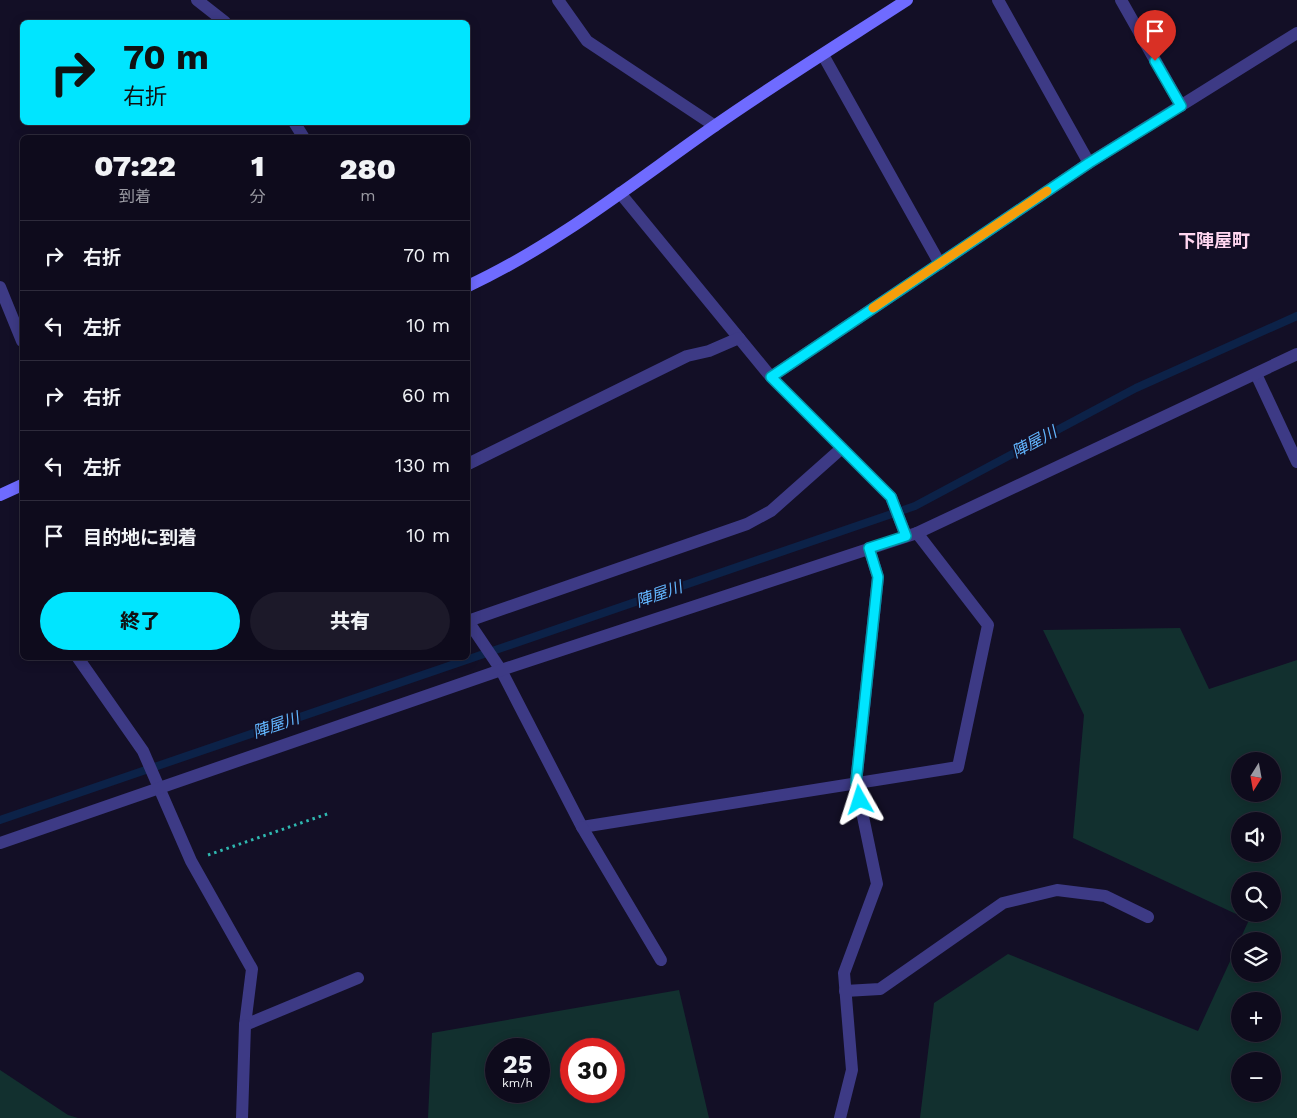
<!DOCTYPE html>
<html lang="ja">
<head>
<meta charset="utf-8">
<style>
  body { margin:0; font-family:"Work Sans","Noto Sans JP",sans-serif; background:#1c1929; color:#f1f3f6; height:100vh; display:flex; flex-direction:column; font-size:19px; white-space:nowrap }
  * { box-sizing:border-box; margin:0 }
  p { font-size:16px; color:#9b9ba3 }
  .icon { flex:none; width:28px; height:28px; fill:none; stroke:currentColor; stroke-width:2; stroke-linecap:round; stroke-linejoin:round }
  .map { position:relative; flex:1; overflow:hidden }
  .drawer { position:absolute; left:20px; top:135px; width:450px; height:525px; display:flex; flex-direction:column; background:#0e0b1c; border-radius:8px; box-shadow:0 2px 12px #0003,0 0 0 1px #2e2b3b }
  .drawer>* { flex:none }
  .banner { position:absolute; left:20px; top:20px; width:450px; height:105px; border-radius:8px; box-shadow:0 2px 12px #0003,0 0 0 1px #2e2b3b; background:#00e5ff; color:#111; overflow:hidden }
  .needle { width:32px; rotate:191deg }
  .fabs { position:absolute; left:1231px; top:752px; display:grid; gap:10px }
  .fabs a { display:grid; place-items:center; width:50px; height:50px; border-radius:50%; background:#0e0b1c; box-shadow:0 2px 12px #0003,0 0 0 1px #2e2b3b; font-size:25px }
  .speed { position:absolute; left:485px; top:1038px; display:flex; gap:10px; font-size:25px; font-weight:700; text-align:center }
  .speed>* { display:grid; place-content:center; width:65px; height:65px; border-radius:50%; background:#0e0b1c; box-shadow:0 2px 12px #0003,0 0 0 1px #2e2b3b; line-height:1 }
  .speed small { font-size:12px; font-weight:400 }
  .speed .limit { border:8px solid #d22; background:#fff; color:#111 }
  .pin { position:absolute; display:grid; place-items:center; width:42px; height:42px; color:#fff; margin:-51px -21px; border-radius:50% 50% 50% 0; rotate:-45deg; box-shadow:0 0 5px #0007 }
  .pin .icon { rotate:45deg }
  .me { position:absolute; width:55px; margin:-28px; rotate:354deg; stroke-linejoin:round; filter:drop-shadow(0 0 4px #0008) }
  .turn { display:flex; align-items:center; gap:18px; height:105px; padding:0 20px; font-size:22px }
  .turn .icon { width:65px; height:65px; stroke-width:2.5 }
  .turn b { display:block; font-size:35px; line-height:42px }
  .eta { display:flex; justify-content:space-evenly; align-items:center; height:85px; text-align:center }
  .eta b { font-size:30px; font-weight:800; line-height:35px }
  .action { display:flex; gap:10px; margin-top:auto; padding:10px 20px }
  .action a { flex:1; height:58px; border-radius:30px; background:#00e5ff; color:#111; font-size:20px; font-weight:800; line-height:58px; text-align:center }
  .action a+a { background:#1c1929; color:#f1f3f6 }
  ul { padding:0; list-style:none }
  li { display:flex; align-items:center; gap:15px; height:70px; padding:0 20px; border-top:1px solid #2e2b3b }
  li div { flex:1 }
  li b { display:block; font-size:19px }
  li em { font-style:normal }
  .map>svg:first-child { display:block }
</style>
</head>
<body>
<div class="map">
<svg width="1297" height="1118" viewBox="0 0 1297 1118">
  <rect width="100%" height="100%" fill="#130f26"/>
  <g fill="#12302f" fill-rule="evenodd">
    <path d="M1180,628L1209,689L1297,660V1118H920L934,1003L1008,954L1198,1031L1249,920L1073,838L1084,715L1043,630ZM1240,761H1272V794H1240ZM1240,821H1272V854H1240ZM1240,881H1272V914H1240ZM1240,941H1272V974H1240ZM1240,1001H1272V1034H1240ZM1240,1061H1272V1094H1240Z"/>
    <path d="M679,990L709,1118H428L432,1033ZM496,1049H539V1091H496ZM571,1049H614V1091H571Z"/>
    <polygon points="0,1070 68,1115 78,1118 0,1118"/>
  </g>
  <g fill="none" stroke-linecap="round" stroke-linejoin="round">
    <polyline stroke="#0c2248" stroke-width="8" points="0,820 915,506 1136,388 1297,316"/>
    <polyline stroke="#2fb8b0" stroke-width="3" stroke-dasharray="2.5 4" stroke-linecap="butt" points="208,855 330,813"/>
    <g stroke="#3d3a85" stroke-width="12">
      <polyline points="197,0 225,22"/>
      <polyline points="558,0 587,41 715,126"/>
      <polyline points="998,0 1089,163"/>
      <polyline points="1121,0 1181,106"/>
      <polyline points="823,55 940,264"/>
      <polyline points="294,122 304,138"/>
      <polyline points="620,193 771,377 891,497 906,536"/>
      <polyline points="0,287 22,341"/>
      <polyline points="1256,374 1297,462"/>
      <polyline points="771,377 1089,163 1297,33"/>
      <polyline points="468,464 687,356 709,351 739,338"/>
      <polyline points="468,621 501,670 582,827 958,767 988,625 917,533"/>
      <polyline points="468,621 747,524 771,511 842,448"/>
      <polyline points="78,658 143,751 191,861 252,969 245,1025 358,978"/>
      <polyline points="582,827 661,960"/>
      <polyline points="0,843 501,670 917,533 1297,354"/>
      <polyline points="845,991 880,989 1003,903 1057,890 1105,896 1148,917"/>
      <polyline points="242,1118 245,1025"/>
      <polyline points="840,1118 852,1070 844,973 877,884 856,783 878,577 869,548"/>
    </g>
    <g stroke="#6f6bff" stroke-width="12">
      <path d="M468,286C556,245 633,183 713,127C776,83 842,42 907,0"/>
      <polyline points="0,495 22,485"/>
    </g>
  </g>
  <g fill="none" stroke-linecap="round" stroke-linejoin="round">
    <defs>
      <polyline id="route" points="860,800 856,783 878,577 869,548 906,536 891,497 771,377 1089,163 1181,106 1155,61"/>
    </defs>
    <use href="#route" stroke="#0095a6" stroke-width="12"/>
    <use href="#route" stroke="#00e5ff" stroke-width="9"/>
    <polyline stroke="#f59e0b" stroke-width="9" points="873,308 1047,191"/>
  </g>
  <g text-anchor="middle" dominant-baseline="central" stroke-width="4" stroke-linejoin="round" paint-order="stroke">
    <g font-size="16" font-style="italic" fill="#62b6ff" stroke="#130f26">
      <text transform="translate(1034 442) rotate(-28)">陣屋川</text>
      <text transform="translate(659 594) rotate(-19)">陣屋川</text>
      <text transform="translate(276 725) rotate(-19)">陣屋川</text>
    </g>
    <g font-size="18" font-weight="bold" fill="#ffd6f0" stroke="#130f26">
      <text x="1214" y="240">下陣屋町</text>
    </g>
  </g>
</svg>
<div class="fabs">
<a><svg class="needle" viewBox="-14 -14 28 28"><path d="M0-13l5 13h-10z" fill="#e53935"/><path d="M0 13l5-13h-10z" fill="#9b9ba3"/></svg></a>
<a><svg class="icon" aria-label="sound" viewBox="0 0 24 24"><path d="M4 9h4l5-4v14l-5-4H4zM17 9q2 3 0 6"/></svg></a>
<a><svg class="icon" aria-label="search" viewBox="0 0 24 24"><circle cx="10" cy="10" r="6"/><path d="M15 15l6 6"/></svg></a>
<a><svg class="icon" aria-label="layers" viewBox="0 0 24 24"><path d="M12 4l9 5-9 5-9-5zM3 14l9 5 9-5"/></svg></a>
<a>+</a>
<a>−</a>
</div>
<div class="speed"><div>25<small>km/h</small></div><div class="limit">30</div></div>
<div class="pin" style="left:1155px;top:61px;background:#d93025"><svg class="icon" aria-label="arrive" viewBox="0 0 24 24"><path d="M6 21V4h12l-3 4 3 4H6"/></svg></div>
<svg class="me" style="left:860px;top:800px" viewBox="-20 -20 40 40"><path d="M0-17L14 15 0 8-14 15z" fill="#00e5ff" stroke="#fff" stroke-width="4"/></svg>
<div class="banner">
<div class="turn"><svg class="icon" aria-label="right" viewBox="0 0 24 24"><path d="M7 20v-9h11M14 6l5 5-5 5"/></svg><div><b>70 m</b>右折</div></div>
</div>
<section class="drawer">
<div class="eta">
<div><b>07:22</b><p>到着</p></div>
<div><b>1</b><p>分</p></div>
<div><b>280</b><p>m</p></div>
</div>
<ul>
<li><svg class="icon" aria-label="right" viewBox="0 0 24 24"><path d="M7 20v-9h11M14 6l5 5-5 5"/></svg><div><b>右折</b></div><em>70 m</em></li>
<li><svg class="icon" aria-label="left" viewBox="0 0 24 24"><path d="M17 20v-9H6M10 6l-5 5 5 5"/></svg><div><b>左折</b></div><em>10 m</em></li>
<li><svg class="icon" aria-label="right" viewBox="0 0 24 24"><path d="M7 20v-9h11M14 6l5 5-5 5"/></svg><div><b>右折</b></div><em>60 m</em></li>
<li><svg class="icon" aria-label="left" viewBox="0 0 24 24"><path d="M17 20v-9H6M10 6l-5 5 5 5"/></svg><div><b>左折</b></div><em>130 m</em></li>
<li><svg class="icon" aria-label="arrive" viewBox="0 0 24 24"><path d="M6 21V4h12l-3 4 3 4H6"/></svg><div><b>目的地に到着</b></div><em>10 m</em></li>
</ul>
<div class="action"><a>終了</a><a>共有</a></div>
</section>
</div>
</body>
</html>
